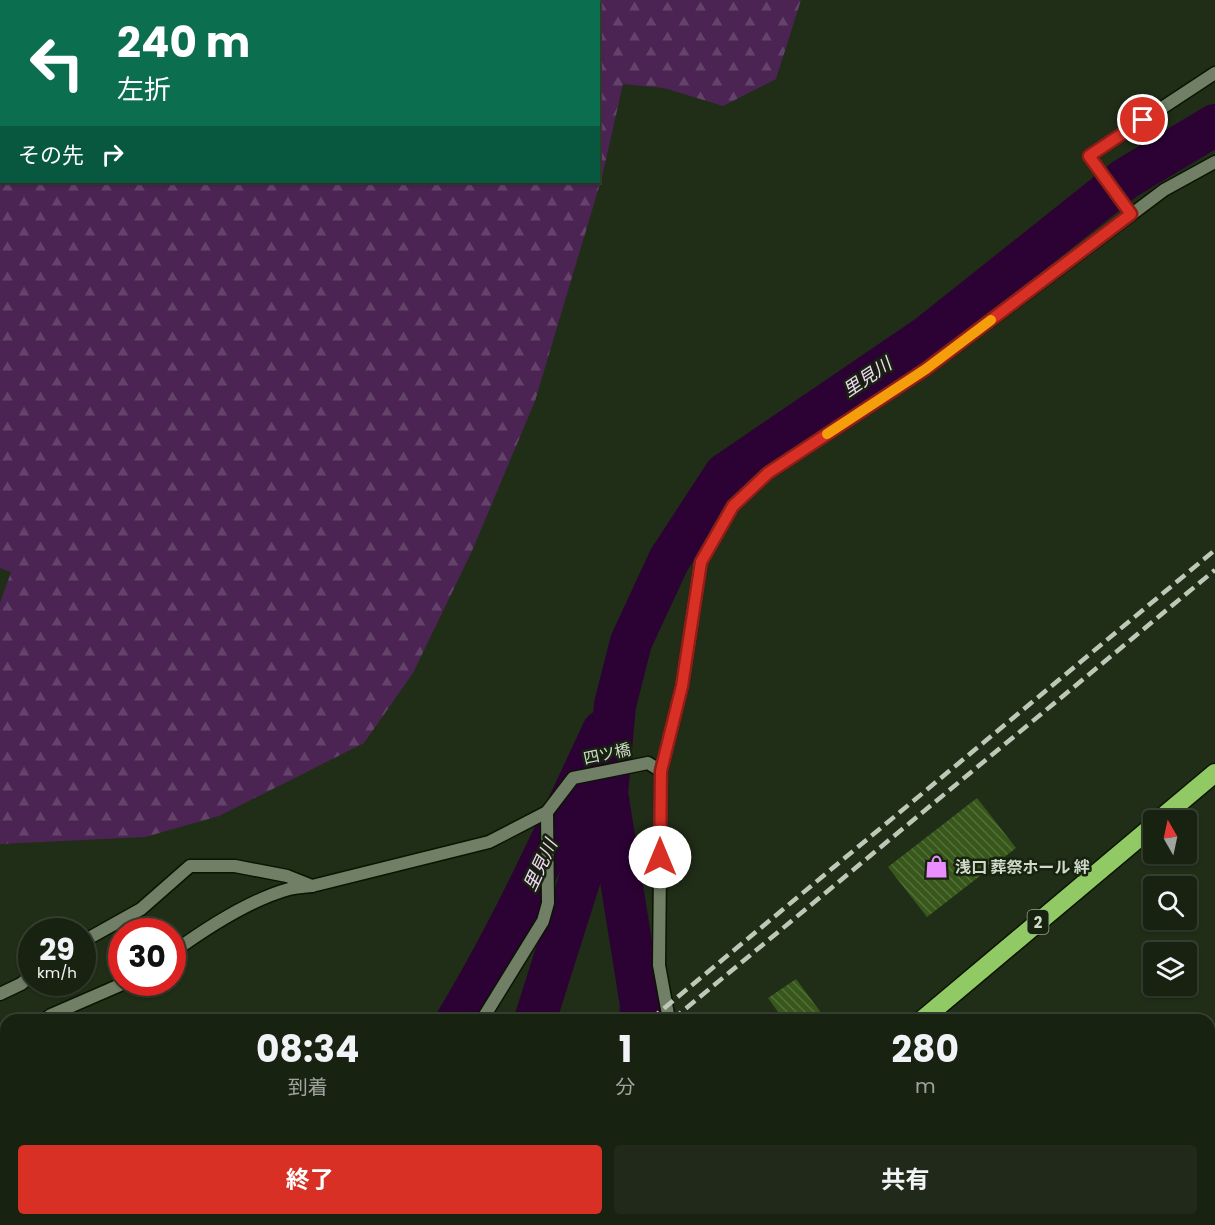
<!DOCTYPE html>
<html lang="ja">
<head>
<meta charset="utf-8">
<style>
  body { margin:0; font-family:Poppins,"Noto Sans JP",sans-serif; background:#212a1a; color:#f1f3f6; height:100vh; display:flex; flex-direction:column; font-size:22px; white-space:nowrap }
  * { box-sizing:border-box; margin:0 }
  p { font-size:20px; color:#9fa49f }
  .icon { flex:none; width:33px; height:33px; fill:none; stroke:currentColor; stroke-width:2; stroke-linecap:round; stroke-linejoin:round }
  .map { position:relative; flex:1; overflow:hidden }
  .details { position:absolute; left:0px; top:1014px; width:1215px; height:212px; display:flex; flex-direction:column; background:#182211; border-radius:18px 18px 0 0; box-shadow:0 2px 4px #0004,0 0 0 2px #363f31 }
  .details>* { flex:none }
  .guide { position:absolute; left:0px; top:0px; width:600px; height:183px; box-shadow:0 2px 4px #0004,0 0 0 2px #363f31; background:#0b6e4f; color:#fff; overflow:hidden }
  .needle { width:39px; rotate:351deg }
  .tools { position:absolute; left:1143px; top:810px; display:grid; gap:12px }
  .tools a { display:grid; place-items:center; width:54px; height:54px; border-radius:6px; background:#182211; box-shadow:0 2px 4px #0004,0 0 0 2px #363f31; font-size:30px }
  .speed { position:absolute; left:18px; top:918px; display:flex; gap:12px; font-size:30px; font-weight:700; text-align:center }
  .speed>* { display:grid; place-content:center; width:78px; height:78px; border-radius:50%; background:#182211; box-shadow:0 2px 4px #0004,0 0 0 2px #363f31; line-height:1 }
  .speed small { font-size:15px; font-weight:400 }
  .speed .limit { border:9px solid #d22; background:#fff; color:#111 }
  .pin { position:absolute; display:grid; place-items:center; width:51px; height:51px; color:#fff; margin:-26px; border:3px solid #fff; border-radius:50%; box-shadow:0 2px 6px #0007 }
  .me { position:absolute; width:66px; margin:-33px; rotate:0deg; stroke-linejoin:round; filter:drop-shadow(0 0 4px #0008) }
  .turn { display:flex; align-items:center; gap:21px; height:126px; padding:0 18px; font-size:27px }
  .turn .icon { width:78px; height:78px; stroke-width:2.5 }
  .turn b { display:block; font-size:42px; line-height:51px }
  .then { display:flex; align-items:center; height:57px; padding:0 18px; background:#0003; gap:12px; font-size:22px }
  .eta { display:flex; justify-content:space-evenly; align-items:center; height:102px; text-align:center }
  .eta b { font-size:36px; font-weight:700; line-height:42px }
  .cta { display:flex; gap:12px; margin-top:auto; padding:12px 18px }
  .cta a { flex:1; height:69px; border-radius:6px; background:#d93025; color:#fff; font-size:24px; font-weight:700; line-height:69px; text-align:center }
  .cta a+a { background:#212a1a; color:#f1f3f6 }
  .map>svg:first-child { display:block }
</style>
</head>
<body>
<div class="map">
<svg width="1215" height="1225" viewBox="0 0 1215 1225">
  <defs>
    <pattern id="forest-firs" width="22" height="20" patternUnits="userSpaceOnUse" patternTransform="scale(1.5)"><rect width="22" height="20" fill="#4b2453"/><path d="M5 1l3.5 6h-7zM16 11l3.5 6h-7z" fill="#64436a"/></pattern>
    <pattern id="building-back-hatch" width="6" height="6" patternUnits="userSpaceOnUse" patternTransform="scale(1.5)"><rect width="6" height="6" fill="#37581a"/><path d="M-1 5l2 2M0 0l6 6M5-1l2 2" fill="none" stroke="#536f3a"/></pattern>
  </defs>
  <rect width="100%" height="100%" fill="#202d17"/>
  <polygon fill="#2a3a1e" points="1215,1126 1215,1225 1163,1225 1159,1220 1209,1220 1209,1128"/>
  <path fill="url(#forest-firs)" fill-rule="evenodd" d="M0,0H801L776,79L723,106L664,88L623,84L602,177L535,401L472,551L413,673L364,743L219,816L145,837L0,844V603L11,572L0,568ZM2,2H598V182H2Z"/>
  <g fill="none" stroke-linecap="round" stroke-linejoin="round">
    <g stroke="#2c0234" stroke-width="42">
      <polyline points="608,799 641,1005 640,1020"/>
      <path d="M457,1020C513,927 557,829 603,731"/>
      <polyline points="535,1020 607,793 615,705 631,642 669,560 725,474 929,335 1125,179 1215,125"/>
      <polyline points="771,1220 777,1225"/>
      <polyline points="237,1225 244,1220"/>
      <polyline points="477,1225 478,1220"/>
      <polyline points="577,1225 578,1220"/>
    </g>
  </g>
  <g fill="url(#building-back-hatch)">
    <polygon points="977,798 1016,848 927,917 888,867"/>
    <polygon points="796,979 822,1014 814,1020 769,1020 779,1013 768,998"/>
  </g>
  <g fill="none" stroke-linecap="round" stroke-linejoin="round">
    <defs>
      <g id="street">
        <polyline points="1131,214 1089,156 1215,73"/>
        <polyline points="82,942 141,909 190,866 235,866 287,876 312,886"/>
        <path d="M172,953C205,929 249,900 289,889C296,887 304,887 312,886L489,842L547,812L573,778L648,763L661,771"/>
        <polyline points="0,994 21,984 32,975"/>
        <polyline points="44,1020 51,1015 127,982"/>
        <polyline points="482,1020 543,921 548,903 547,812"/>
        <polyline points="669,1020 659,965 661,771 682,686 701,562 733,506 768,473 926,369 1164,190 1215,162"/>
        <polyline points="0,1054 6,1049"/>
        <polyline points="1209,1117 1215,1115"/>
        <polyline points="0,1167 6,1179"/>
        <polyline points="25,1220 28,1225"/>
        <polyline points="745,1220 750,1225"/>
        <polyline points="272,1225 279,1220"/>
        <polyline points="932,1225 947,1220"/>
      </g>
      <g id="highway">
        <polyline points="1159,820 1215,773"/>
        <polyline points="922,1020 1154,825"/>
        <polyline points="681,1225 688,1220"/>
      </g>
    </defs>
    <use href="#street" stroke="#0a1502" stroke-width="15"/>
    <use href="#highway" stroke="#0a1502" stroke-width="21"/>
    <use href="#street" stroke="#707f66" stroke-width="12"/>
    <use href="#highway" stroke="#91ca64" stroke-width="18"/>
    <g stroke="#bec8b9" stroke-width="4.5" stroke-dasharray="12 6" stroke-linecap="butt">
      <polyline points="650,1020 1215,550"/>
      <polyline points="672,1020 1215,570"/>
      <polyline points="403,1225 409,1220"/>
      <polyline points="426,1225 432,1220"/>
    </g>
  </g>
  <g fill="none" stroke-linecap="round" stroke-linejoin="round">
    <defs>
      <polyline id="route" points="660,857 661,771 682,686 701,562 733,506 768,473 926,369 1131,214 1089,156 1143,120"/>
    </defs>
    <use href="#route" stroke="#8d1f18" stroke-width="15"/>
    <use href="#route" stroke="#d93025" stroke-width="10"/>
    <polyline stroke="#f59e0b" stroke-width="10" points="827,434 926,369 991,320"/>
  </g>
  <defs>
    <symbol id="shop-bare" viewBox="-9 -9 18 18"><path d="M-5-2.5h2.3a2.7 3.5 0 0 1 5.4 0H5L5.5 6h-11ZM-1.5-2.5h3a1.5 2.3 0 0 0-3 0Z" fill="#ea8dfd" stroke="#17230e" stroke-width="2.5" paint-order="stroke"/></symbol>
  </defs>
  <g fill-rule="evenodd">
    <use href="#shop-bare" x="920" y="850" width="33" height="33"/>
  </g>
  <g text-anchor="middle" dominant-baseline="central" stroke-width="5" stroke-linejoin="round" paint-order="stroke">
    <rect fill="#17230e" stroke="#98a292" stroke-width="1.5" x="1027.5" y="910" width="21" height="24" rx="4.5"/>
    <g font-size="15" font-weight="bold" fill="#d0d9cb">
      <text x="1038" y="922">2</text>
    </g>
    <g font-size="16" fill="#d0d9cb" stroke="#17230e">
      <text transform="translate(607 754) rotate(-12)">四ツ橋</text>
    </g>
    <g font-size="16" font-weight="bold" fill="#d0d9cb" stroke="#17230e" text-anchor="start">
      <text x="955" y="867">浅口 葬祭ホール 絆</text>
    </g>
    <g font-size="18" font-style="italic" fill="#f3d8f8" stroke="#17230e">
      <text transform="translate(867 377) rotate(-34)">里見川</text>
      <text transform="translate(540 865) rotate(-65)">里見川</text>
    </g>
  </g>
</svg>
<div class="tools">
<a><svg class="needle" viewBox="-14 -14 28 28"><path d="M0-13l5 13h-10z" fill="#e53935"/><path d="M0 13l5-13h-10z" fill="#9fa49f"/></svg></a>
<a><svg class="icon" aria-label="search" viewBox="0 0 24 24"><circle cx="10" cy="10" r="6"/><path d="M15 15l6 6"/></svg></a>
<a><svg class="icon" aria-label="layers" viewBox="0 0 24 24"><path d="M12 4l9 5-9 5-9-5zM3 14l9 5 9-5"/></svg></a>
</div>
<div class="speed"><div>29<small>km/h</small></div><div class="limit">30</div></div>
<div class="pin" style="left:1143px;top:120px;background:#d93025"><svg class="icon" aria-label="arrive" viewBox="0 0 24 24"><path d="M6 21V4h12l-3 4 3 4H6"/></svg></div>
<svg class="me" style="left:660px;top:857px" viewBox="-20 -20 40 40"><circle r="19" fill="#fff"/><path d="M0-13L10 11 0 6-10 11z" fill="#d93025"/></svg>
<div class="guide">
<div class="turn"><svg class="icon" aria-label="left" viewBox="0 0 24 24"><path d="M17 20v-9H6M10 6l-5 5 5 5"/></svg><div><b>240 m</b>左折</div></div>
<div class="then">その先<svg class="icon" aria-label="right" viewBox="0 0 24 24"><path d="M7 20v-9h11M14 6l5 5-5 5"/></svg></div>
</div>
<section class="details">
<div class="eta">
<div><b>08:34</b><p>到着</p></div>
<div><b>1</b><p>分</p></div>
<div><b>280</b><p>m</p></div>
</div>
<div class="cta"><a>終了</a><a>共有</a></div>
</section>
</div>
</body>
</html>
